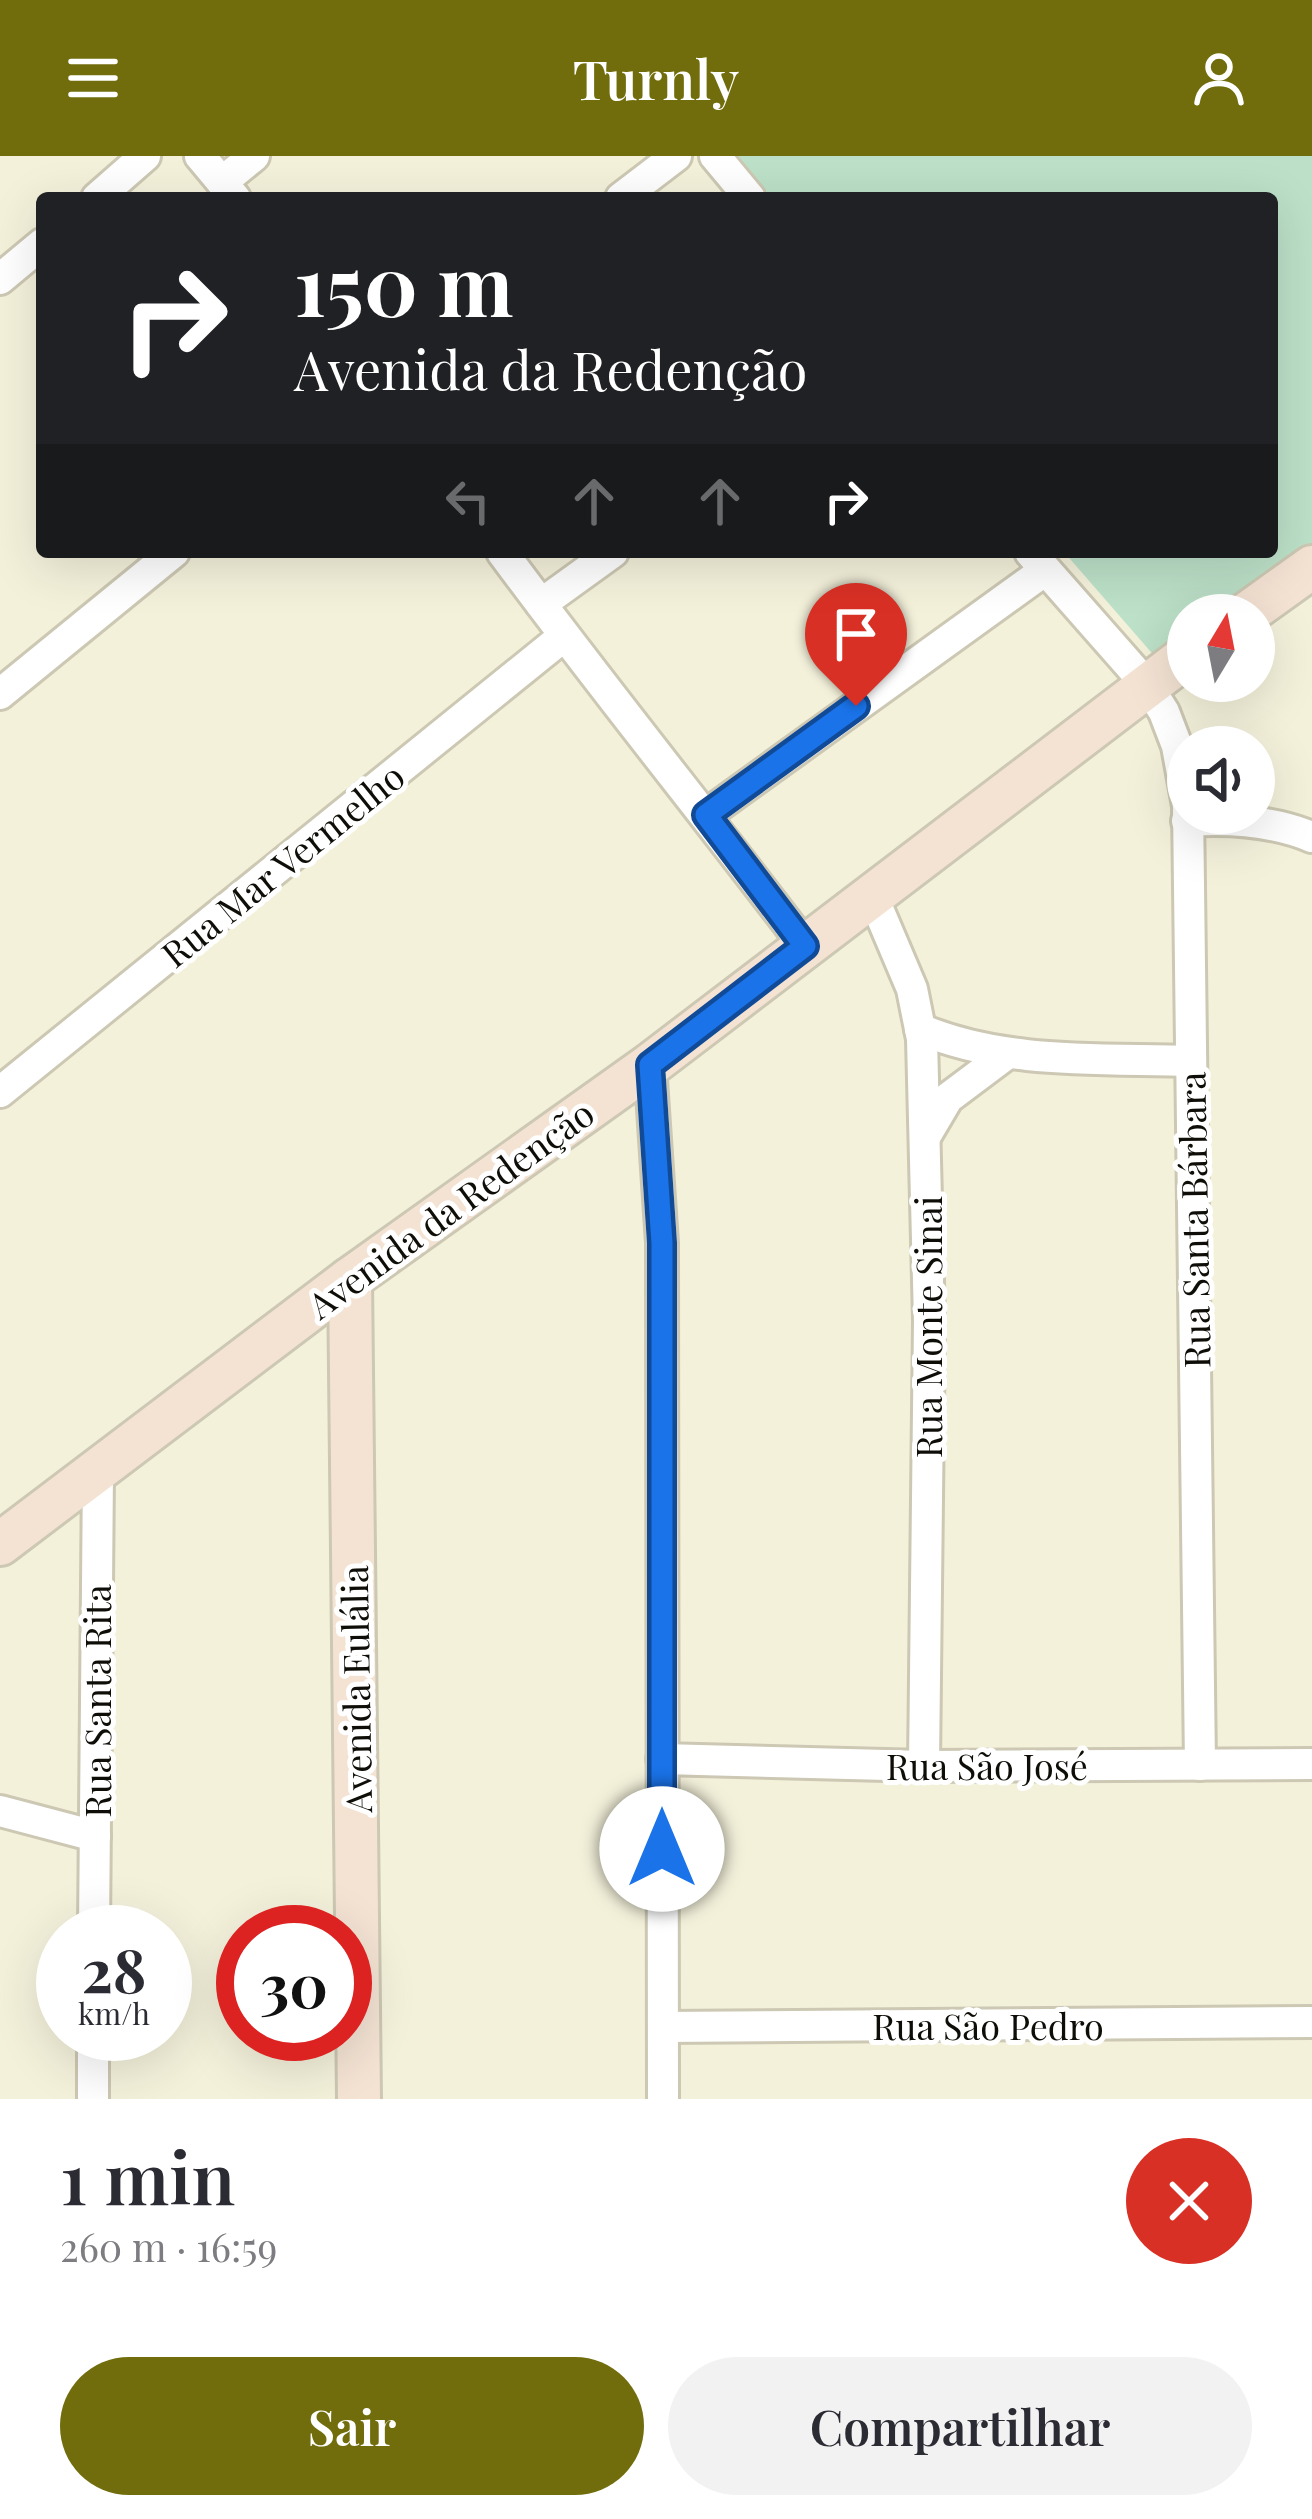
<!DOCTYPE html>
<html lang="pt">
<head>
<meta charset="utf-8">
<style>
  body { margin:0; font-family:"Playfair Display",serif; background:#f2f2f3; color:#2b2b33; height:100vh; display:flex; flex-direction:column; font-size:45px; white-space:nowrap }
  * { box-sizing:border-box; margin:0 }
  p { font-size:39px; color:#7c7c81 }
  .icon { flex:none; width:66px; height:66px; fill:none; stroke:currentColor; stroke-width:2; stroke-linecap:round; stroke-linejoin:round }
  .map { position:relative; height:1943px; overflow:hidden }
  .panel { display:flex; flex-direction:column; background:#fff; flex:1 }
  .panel>* { flex:none }
  .guide { position:absolute; left:36px; top:36px; width:1242px; height:366px; border-radius:12px; box-shadow:0 12px 48px #0002; background:#202124; color:#fff; overflow:hidden }
  .needle { width:78px; rotate:10deg }
  .controls { position:absolute; left:1167px; top:438px; display:grid; gap:24px }
  .controls a { display:grid; place-items:center; width:108px; height:108px; border-radius:50%; background:#fff; box-shadow:0 12px 48px #0002; font-size:60px }
  .speed { position:absolute; left:36px; top:1749px; display:flex; gap:24px; font-size:60px; font-weight:700; text-align:center }
  .speed>* { display:grid; place-content:center; width:156px; height:156px; border-radius:50%; background:#fff; box-shadow:0 12px 48px #0002; line-height:1 }
  .speed small { font-size:30px; font-weight:400 }
  .speed .limit { border:18px solid #d22; background:#fff; color:#111 }
  .pin { position:absolute; display:grid; place-items:center; width:102px; height:102px; color:#fff; margin:-123px -51px; border-radius:50% 50% 50% 0; rotate:-45deg; box-shadow:0 0 12px #0007 }
  .pin .icon { rotate:45deg }
  .me { position:absolute; width:132px; margin:-66px; rotate:0deg; stroke-linejoin:round; filter:drop-shadow(0 0 9px #0008) }
  .turn { display:flex; align-items:center; gap:42px; height:252px; padding:0 60px; font-size:54px }
  .turn .icon { width:156px; height:156px; stroke-width:2.5 }
  .turn b { display:block; font-size:84px; line-height:102px }
  .lanes { display:flex; align-items:center; height:114px; padding:0 60px; background:#0003; justify-content:center; gap:60px; direction:ltr }
  .lanes .off { opacity:.35 }
  .round { display:grid; place-items:center; flex:none; width:126px; height:126px; border-radius:63px; background:#f2f2f3 }
  .overview { display:flex; align-items:center; justify-content:space-between; height:204px; padding:0 60px }
  h1 { font-size:72px; font-weight:600; line-height:90px }
  .button { display:flex; gap:24px; margin-top:auto; padding:24px 60px }
  .button a { flex:1; height:138px; border-radius:72px; background:#716d0c; color:#fff; font-size:48px; font-weight:600; line-height:138px; text-align:center }
  .button a+a { background:#f2f2f3; color:#2b2b33 }
  header { display:flex; justify-content:space-between; align-items:center; height:156px; padding:0 60px; background:#716d0c; color:#fff; font-size:54px; font-weight:600 }
  .map>svg:first-child { display:block }
</style>
</head>
<body>
<header><svg class="icon" aria-label="menu" viewBox="0 0 24 24"><path d="M4 6h16M4 12h16M4 18h16"/></svg>Turnly<svg class="icon" aria-label="person" viewBox="0 0 24 24"><circle cx="12" cy="8" r="4"/><path d="M4 21q1-7 8-7t8 7"/></svg></header>
<div class="map">
<svg width="1312" height="1943" viewBox="0 0 1312 1943">
  <rect width="100%" height="100%" fill="#f4f1db"/>
  <polygon fill="#bce0c8" points="737,0 1312,0 1312,393 1215,459 1188,459 1188,479 1157,503 1064,396 1272,396 1272,42 772,42"/>
  <g fill="none" stroke-linecap="round" stroke-linejoin="round">
    <defs>
      <g id="street">
        <polyline points="200,0 235,42"/>
        <polyline points="715,0 750,42"/>
        <polyline points="222,26 254,0"/>
        <polyline points="97,42 145,0"/>
        <polyline points="621,42 676,0"/>
        <polyline points="0,123 42,88"/>
        <path d="M502,396C600,529 705,658 805,790"/>
        <polyline points="1030,396 1147,529 1164,556 1177,590 1188,650 1200,1609"/>
        <polyline points="541,448 613,396"/>
        <polyline points="0,538 174,396"/>
        <polyline points="706,659 1044,415"/>
        <path d="M1187,665C1229,662 1273,665 1312,681"/>
        <polyline points="873,741 912,833 922,883 929,1165 924,1610"/>
        <path d="M920,873C1005,909 1101,902 1191,905"/>
        <polyline points="650,909 662,1087 663,1943"/>
        <polyline points="0,936 564,480"/>
        <polyline points="925,981 948,942 1008,897"/>
        <polyline points="662,1603 924,1610 1312,1608"/>
        <polyline points="0,1655 95,1680"/>
        <polyline points="94,1776 98,1314"/>
        <polyline points="663,1871 1312,1866"/>
        <polyline points="93,1943 93,1878"/>
      </g>
      <g id="secondary">
        <polyline points="1245,459 1312,411"/>
        <polyline points="350,1123 359,1943"/>
        <polyline points="0,1388 350,1123 650,909 1188,499"/>
      </g>
    </defs>
    <use href="#street" stroke="#ccc8b3" stroke-width="36"/>
    <use href="#secondary" stroke="#ccc8b3" stroke-width="48"/>
    <use href="#street" stroke="#fff" stroke-width="30"/>
    <use href="#secondary" stroke="#f4e3d3" stroke-width="42"/>
  </g>
  <g fill="none" stroke-linecap="round" stroke-linejoin="round">
    <defs>
      <polyline id="route" points="662,1693 662,1087 650,909 805,790 706,659 856,550"/>
    </defs>
    <use href="#route" stroke="#114b97" stroke-width="30"/>
    <use href="#route" stroke="#1a73e8" stroke-width="21"/>
  </g>
  <g text-anchor="middle" dominant-baseline="central" stroke-width="10" stroke-linejoin="round" paint-order="stroke">
    <g font-size="36" fill="#0e0d07" stroke="#fff">
      <text transform="translate(282 708) rotate(-39)">Rua Mar Vermelho</text>
      <text transform="translate(450 1052) rotate(-36)">Avenida da Redenção</text>
      <text transform="translate(1193 1064) rotate(-91)">Rua Santa Bárbara</text>
      <text transform="translate(927 1171) rotate(-90)">Rua Monte Sinai</text>
      <text transform="translate(355 1533) rotate(-91)">Avenida Eulália</text>
      <text transform="translate(96 1545) rotate(-90)">Rua Santa Rita</text>
      <text x="987" y="1609">Rua São José</text>
      <text x="988" y="1869">Rua São Pedro</text>
    </g>
  </g>
</svg>
<div class="controls">
<a><svg class="needle" viewBox="-14 -14 28 28"><path d="M0-13l5 13h-10z" fill="#e53935"/><path d="M0 13l5-13h-10z" fill="#7c7c81"/></svg></a>
<a><svg class="icon" aria-label="sound" viewBox="0 0 24 24"><path d="M4 9h4l5-4v14l-5-4H4zM17 9q2 3 0 6"/></svg></a>
</div>
<div class="speed"><div>28<small>km/h</small></div><div class="limit">30</div></div>
<div class="pin" style="left:856px;top:550px;background:#d93025"><svg class="icon" aria-label="arrive" viewBox="0 0 24 24"><path d="M6 21V4h12l-3 4 3 4H6"/></svg></div>
<svg class="me" style="left:662px;top:1693px" viewBox="-20 -20 40 40"><circle r="19" fill="#fff"/><path d="M0-13L10 11 0 6-10 11z" fill="#1a73e8"/></svg>
<div class="guide">
<div class="turn"><svg class="icon" aria-label="right" viewBox="0 0 24 24"><path d="M7 20v-9h11M14 6l5 5-5 5"/></svg><div><b>150 m</b>Avenida da Redenção</div></div>
<div class="lanes"><svg class="icon off" aria-label="left" viewBox="0 0 24 24"><path d="M17 20v-9H6M10 6l-5 5 5 5"/></svg><svg class="icon off" aria-label="ahead" viewBox="0 0 24 24"><path d="M12 20V5M6 11l6-6 6 6"/></svg><svg class="icon off" aria-label="ahead" viewBox="0 0 24 24"><path d="M12 20V5M6 11l6-6 6 6"/></svg><svg class="icon" aria-label="right" viewBox="0 0 24 24"><path d="M7 20v-9h11M14 6l5 5-5 5"/></svg></div>
</div>
</div>
<section class="panel">
<div class="overview"><div><h1>1 min</h1><p>260 m · 16:59</p></div><a class="round" style="background:#d93025;color:#fff"><svg class="icon" aria-label="close" viewBox="0 0 24 24"><path d="M6 6l12 12M18 6L6 18"/></svg></a></div>
<div class="button"><a>Sair</a><a>Compartilhar</a></div>
</section>
</body>
</html>
